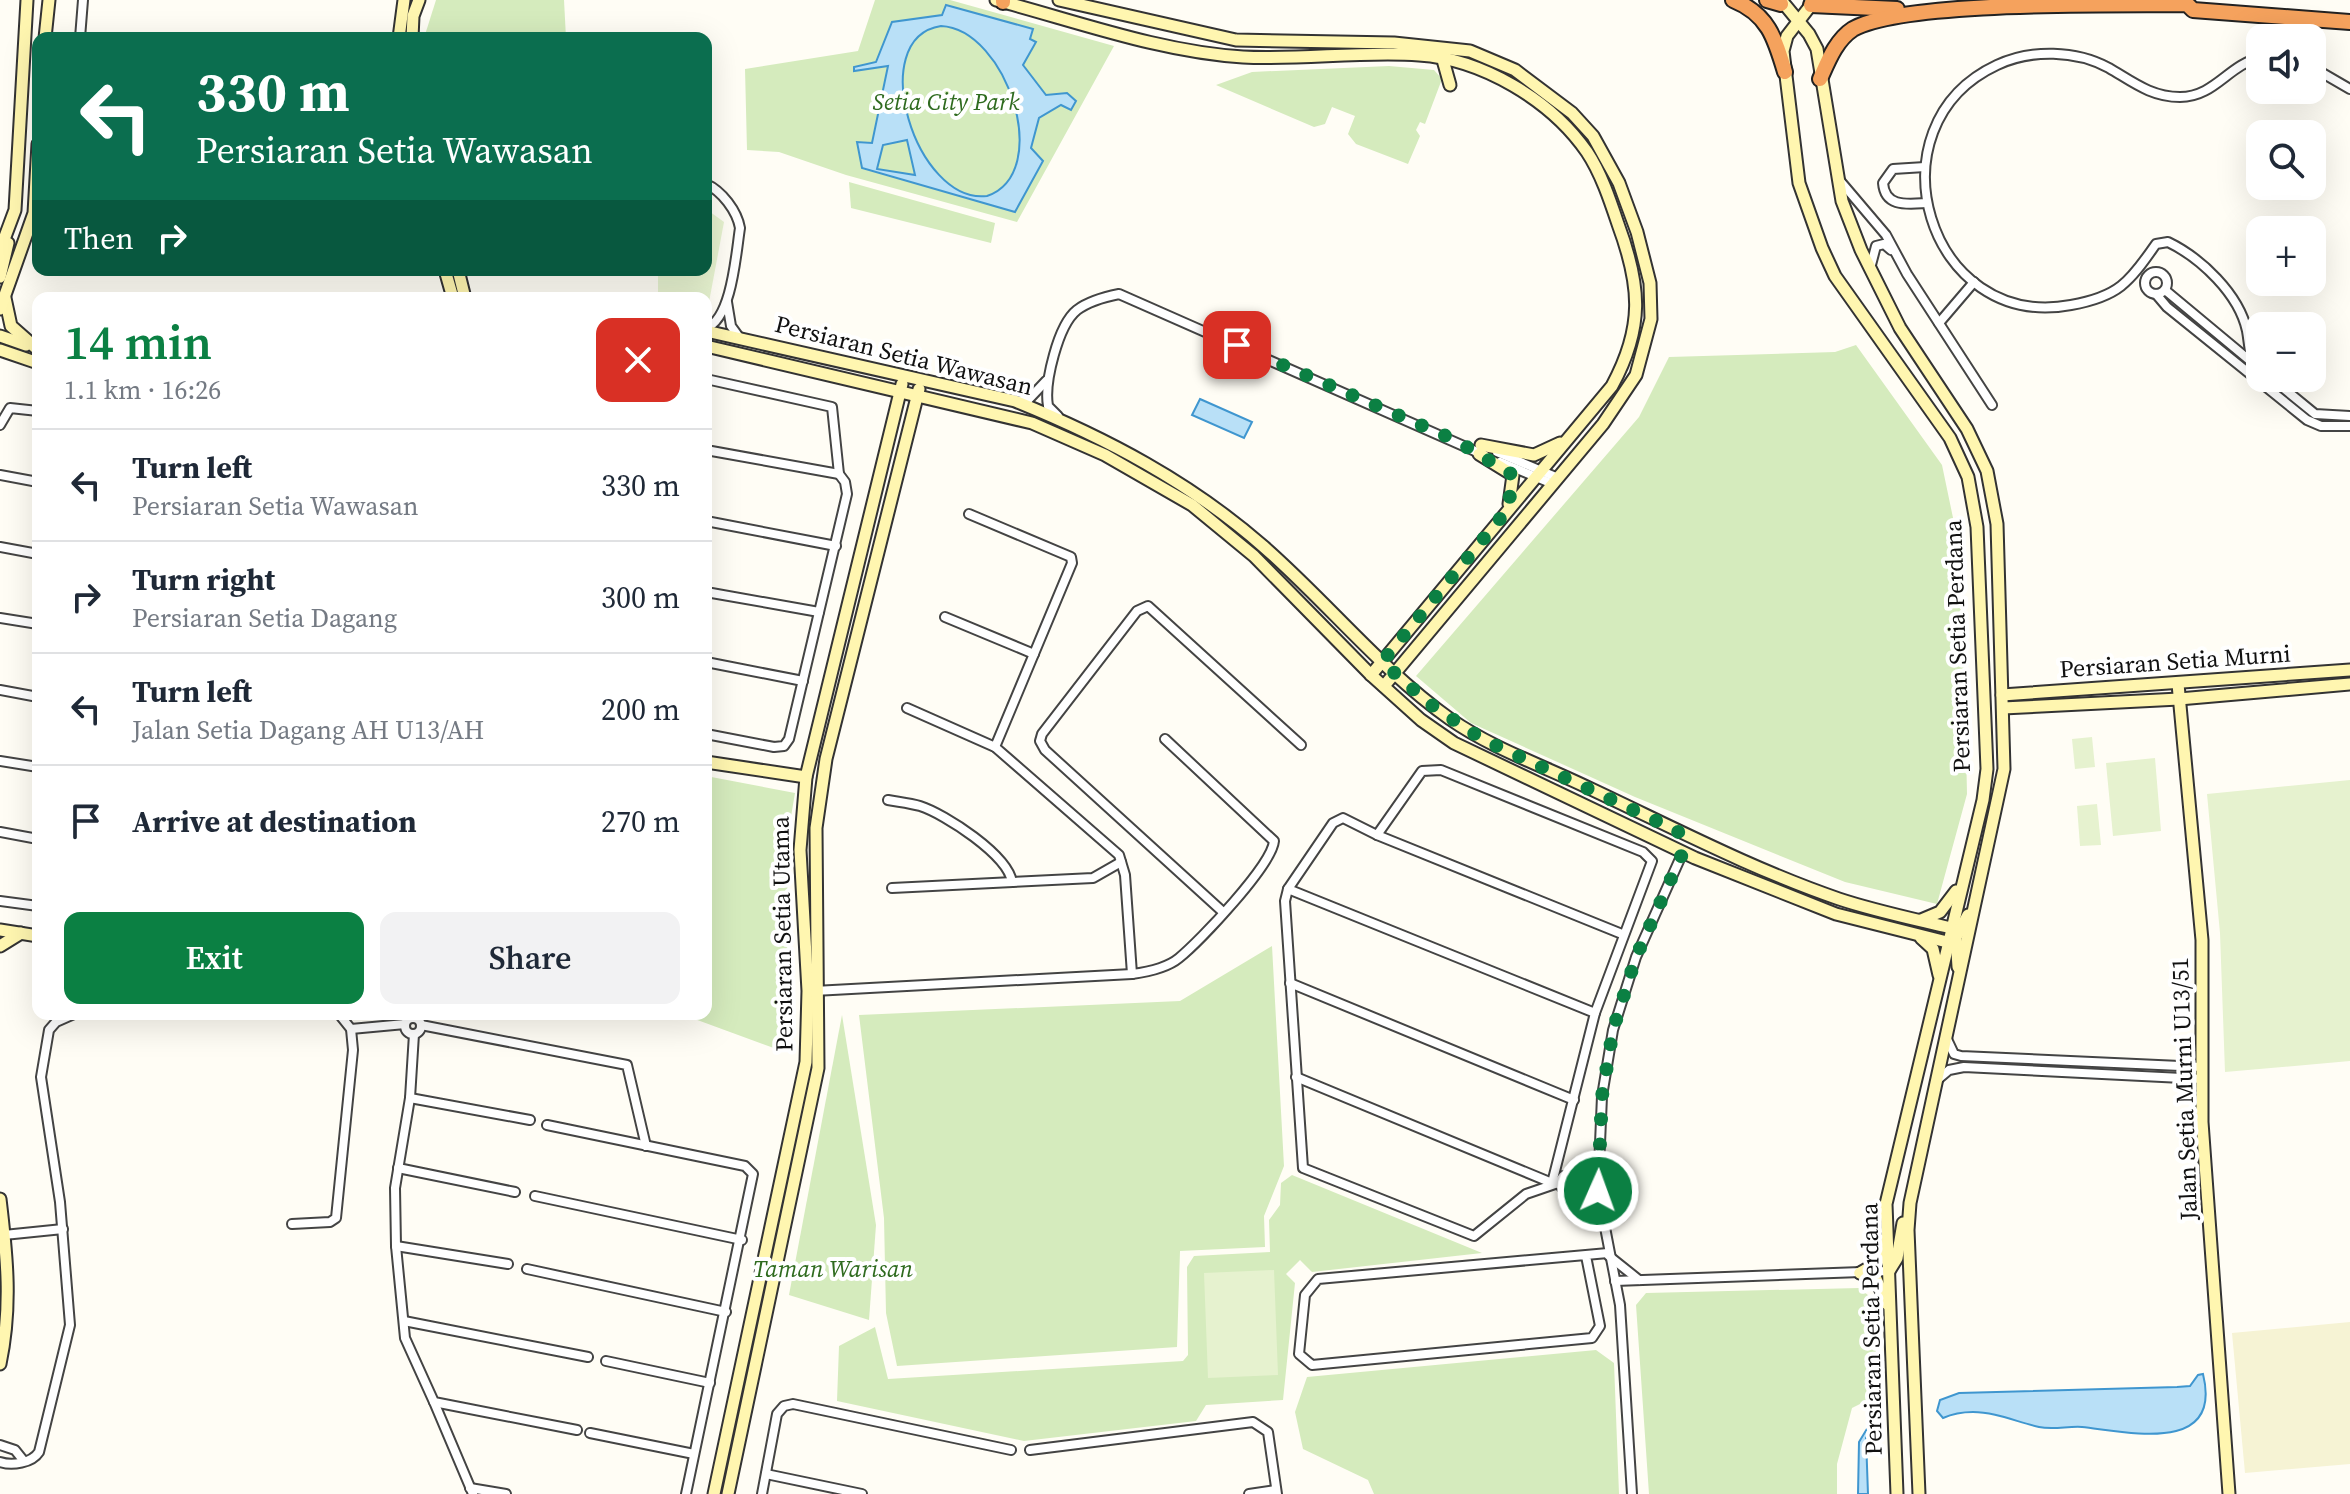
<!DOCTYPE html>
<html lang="en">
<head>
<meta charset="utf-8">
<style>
  body { margin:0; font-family:"Source Serif 4",serif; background:#f2f2f3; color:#1f2937; height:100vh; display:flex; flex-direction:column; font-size:30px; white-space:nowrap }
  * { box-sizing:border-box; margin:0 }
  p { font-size:26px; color:#747a83 }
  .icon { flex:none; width:44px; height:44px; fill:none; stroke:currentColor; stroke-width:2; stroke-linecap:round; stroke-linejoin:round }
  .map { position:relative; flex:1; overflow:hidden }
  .sheet { position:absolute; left:32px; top:292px; width:680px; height:728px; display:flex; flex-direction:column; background:#fff; border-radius:16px; box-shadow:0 8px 32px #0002 }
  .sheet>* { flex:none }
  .banner { position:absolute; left:32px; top:32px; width:680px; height:244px; border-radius:16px; box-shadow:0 8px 32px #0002; background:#0b6e4f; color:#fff; overflow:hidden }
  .buttons { position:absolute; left:2246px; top:24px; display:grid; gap:16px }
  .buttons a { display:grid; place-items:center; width:80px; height:80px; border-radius:16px; background:#fff; box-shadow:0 8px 32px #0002; font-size:40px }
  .pin { position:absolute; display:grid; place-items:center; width:68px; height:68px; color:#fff; margin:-34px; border-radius:16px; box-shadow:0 4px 12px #0006 }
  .me { position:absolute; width:88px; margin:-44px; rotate:2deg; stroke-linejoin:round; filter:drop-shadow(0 0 6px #0008) }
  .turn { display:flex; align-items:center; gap:28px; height:168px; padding:0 32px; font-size:36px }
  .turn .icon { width:104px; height:104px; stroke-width:2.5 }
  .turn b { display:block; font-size:56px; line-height:68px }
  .then { display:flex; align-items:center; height:76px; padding:0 32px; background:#0003; gap:16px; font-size:30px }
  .round { display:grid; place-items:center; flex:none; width:84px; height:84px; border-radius:16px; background:#f2f2f3 }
  .overview { display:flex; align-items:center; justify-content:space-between; height:136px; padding:0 32px }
  h1 { font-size:48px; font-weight:600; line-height:60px; color:#0b8043 }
  .primary-button { display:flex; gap:16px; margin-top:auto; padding:16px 32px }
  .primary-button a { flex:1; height:92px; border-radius:16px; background:#0b8043; color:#fff; font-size:32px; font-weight:600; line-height:92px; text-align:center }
  .primary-button a+a { background:#f2f2f3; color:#1f2937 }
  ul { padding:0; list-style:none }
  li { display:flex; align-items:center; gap:24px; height:112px; padding:0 32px; border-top:2px solid #e0e1e3 }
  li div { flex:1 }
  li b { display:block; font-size:30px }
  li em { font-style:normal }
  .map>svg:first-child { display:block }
</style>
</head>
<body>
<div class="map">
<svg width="2350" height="1494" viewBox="0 0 2350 1494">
  <rect width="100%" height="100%" fill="#fffdf5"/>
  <polygon fill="#f6f3d4" points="2350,1322 2350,1464 2245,1473 2232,1333"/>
  <g fill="#d5ebbd">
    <polygon points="436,0 564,0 566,38 424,38"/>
    <polygon points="875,0 950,0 1114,46 1017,222 846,175 779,152 747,150 745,69 858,51"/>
    <polygon points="1389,66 1434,70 1442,79 1425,124 1420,122 1416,130 1420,136 1408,164 1356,144 1348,134 1355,116 1332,107 1325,124 1314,127 1216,85 1252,72"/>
    <polygon points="849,182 995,223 991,243 851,208"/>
    <polygon points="1856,345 1942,465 1962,561 1967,794 1937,904 1845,882 1635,797 1471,723 1416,676 1639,417 1669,357 1835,352"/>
    <polygon points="706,776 795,793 786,846 791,1005 782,1051 681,1014 706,1014"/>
    <polygon points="1272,946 1284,1166 1264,1216 1265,1247 1180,1251 1177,1347 897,1366 886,1313 884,1218 859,1015 1180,1001"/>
    <polygon points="842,1015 876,1225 869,1320 789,1295"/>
    <polygon points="1292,1175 1482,1253 1312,1272 1300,1260 1286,1274 1295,1283 1283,1400 1206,1405 1196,1421 1024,1441 837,1401 839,1346 875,1327 888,1379 1183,1361 1188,1355 1187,1267 1194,1256 1270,1252 1269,1220 1280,1205 1281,1183"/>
    <polygon points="1859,1288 1873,1299 1878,1395 1852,1408 1837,1464 1837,1494 1649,1494 1636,1305 1646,1293"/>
    <polygon points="1596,1350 1614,1363 1619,1494 1374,1494 1368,1480 1303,1449 1295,1412 1307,1377"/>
  </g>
  <g fill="#e6f2cf">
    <polygon points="706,209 724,222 706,318 706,298 658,298 658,270 706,270"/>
    <polygon points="2092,737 2095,767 2075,769 2072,739"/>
    <polygon points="2155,758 2161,831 2113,836 2106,763"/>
    <polygon points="2350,780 2350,1061 2225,1072 2220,933 2207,794"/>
    <polygon points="2097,804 2101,845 2080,846 2077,806"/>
    <polygon points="1274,1270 1278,1375 1208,1378 1204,1273"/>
  </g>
  <g fill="#b9e0f7" stroke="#3f96cf" stroke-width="2" fill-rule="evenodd">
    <path d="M946,5L1033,29L1030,39L1036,42L1023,65L1046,95L1067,93L1076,101L1071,110L1061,105L1039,118L1031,148L1043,161L1015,212L862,168L857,142L872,143L888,66L854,71V67L876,62L892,22L942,15ZM941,26C1007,29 1054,173 987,196C916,205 864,38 941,26ZM907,140L915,175L877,169L883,145Z"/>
    <polygon points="1200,399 1252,422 1244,438 1192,415"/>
    <path d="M2203,1374C2223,1455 2128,1432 2082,1427C2068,1426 2053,1430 2039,1427C2017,1422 1995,1412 1973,1412C1962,1412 1952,1414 1943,1418L1937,1411L1940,1400L1959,1393L2177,1387L2190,1386L2198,1375Z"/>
    <polygon points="1876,1414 1875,1424 1866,1438 1868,1494 1858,1494 1859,1442"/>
  </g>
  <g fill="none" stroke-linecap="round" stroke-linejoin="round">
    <defs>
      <g id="street">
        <polyline points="80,38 83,0"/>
        <polyline points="2312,67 2350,89"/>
        <path d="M1925,167L1893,169L1883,183C1885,208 1908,204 1927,203"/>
        <polyline points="1841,182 1886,235 1907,274 1992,405"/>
        <path d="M706,184C722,191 737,211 740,228C736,253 732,319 706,328"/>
        <polyline points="1871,265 1876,246 1884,244 1891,250"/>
        <circle cx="2156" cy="283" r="11"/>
        <polyline points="2165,290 2260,369"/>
        <polyline points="2156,294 2167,307 2307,420 2321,426 2350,426"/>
        <polyline points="727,302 731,326 739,337"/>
        <polyline points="1939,323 1974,282"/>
        <path d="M2253,363C2249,352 2249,342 2247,331C2239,294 2201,258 2168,242L2156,244C2146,258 2135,275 2121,286C2107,297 2088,302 2071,305C1928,332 1866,126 1997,65C2031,49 2076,50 2109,68C2133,82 2151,97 2180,97C2215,97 2229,64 2260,58"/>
        <polyline points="2271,378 2315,414 2350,416"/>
        <polyline points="706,379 832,407 839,474 845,482 847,494 789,739 784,746 774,747 706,734"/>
        <polyline points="1016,401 1028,400 1046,381"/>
        <path d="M1058,416L1048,406C1044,383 1058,325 1077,310C1089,301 1104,297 1119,294L1484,455"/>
        <polyline points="0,425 10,408 38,411"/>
        <polyline points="706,450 839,474"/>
        <polyline points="1497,452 1558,478"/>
        <polyline points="1500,462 1553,484"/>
        <polyline points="0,475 38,482"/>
        <polyline points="969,514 1071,557 1072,563 995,747"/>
        <polyline points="706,521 836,546"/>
        <polyline points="0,547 38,554"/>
        <polyline points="706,592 819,612"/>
        <polyline points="945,617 1034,654"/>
        <polyline points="0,618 38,624"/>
        <polyline points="706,662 803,681"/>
        <polyline points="0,690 38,697"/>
        <polyline points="907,708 995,747 1119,855 1125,875 1132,974"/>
        <polyline points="0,761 38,767"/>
        <path d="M888,800C899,802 910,803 920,806C945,814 1008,855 1012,882"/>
        <polyline points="0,832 38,839"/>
        <polyline points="1377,835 1422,771 1441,770 1643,852 1652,861 1595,1013 1552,1183"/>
        <polyline points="892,888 1093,878 1121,862"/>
        <polyline points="1288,889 1595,1013"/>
        <polyline points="0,901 38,906"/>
        <polyline points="1223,912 1045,750 1040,741 1042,734 1137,611 1148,606 1301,745"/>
        <polyline points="1290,983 1574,1100"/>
        <path d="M814,991L1132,974C1147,972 1167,968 1179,958C1200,941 1272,865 1274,841L1165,739"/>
        <circle cx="413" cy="1026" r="8"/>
        <polyline points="421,1025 627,1065 646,1146"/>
        <polyline points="351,1029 405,1024"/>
        <polyline points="414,1034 410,1098 395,1188 396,1246 405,1338 434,1402 577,1430"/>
        <polyline points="1946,1037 1954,1054 1961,1056 2202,1067"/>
        <polyline points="1296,1077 1552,1183"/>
        <polyline points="1936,1081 1949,1070 1964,1067 2202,1079"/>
        <polyline points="410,1098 530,1120"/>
        <polyline points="547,1125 745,1166 753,1174 686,1494"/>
        <polyline points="398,1168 515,1192"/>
        <polyline points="1599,1174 1563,1176 1558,1183 1526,1194 1474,1236 1303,1168 1285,901 1288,889 1333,823 1343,818 1377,835 1622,934"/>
        <polyline points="1558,1183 1563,1189 1598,1191"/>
        <polyline points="535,1196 742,1240"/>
        <polyline points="292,1224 330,1222 336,1218 353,1050 351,1029 339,1014"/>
        <polyline points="4,1235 63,1229"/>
        <polyline points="396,1246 508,1264"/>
        <polyline points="1586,1256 1600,1326 1592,1338 1312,1365 1299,1354 1305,1295 1318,1279 1608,1253"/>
        <polyline points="1609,1256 1639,1280"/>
        <polyline points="527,1269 726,1312"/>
        <polyline points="1615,1281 1889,1271"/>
        <polyline points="404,1321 588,1357"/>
        <polyline points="606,1361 710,1383"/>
        <polyline points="434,1402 473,1494"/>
        <polyline points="590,1433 694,1454"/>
        <polyline points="0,1445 15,1450 23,1460"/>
        <polyline points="1030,1450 1253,1422 1268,1432 1277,1494"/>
        <path d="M0,1462C12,1466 32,1463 39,1452L70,1325L60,1202L41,1077L49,1030L56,1022L74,1014"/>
        <polyline points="766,1474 862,1494"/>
        <polyline points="470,1488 506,1494"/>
        <polyline points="762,1494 777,1414 784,1406 793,1404 1011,1450"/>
        <polyline points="1249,1494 1276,1490"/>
        <polyline points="1632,1494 1620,1305 1598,1191 1602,1096 1613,1030 1636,957 1683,852"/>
      </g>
      <g id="secondary">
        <path d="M996,0C1076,21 1160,52 1243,57C1301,60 1360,51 1419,55C1482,59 1551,100 1587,152C1601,173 1610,200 1618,224C1641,286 1644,327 1612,386L1371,675"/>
        <polyline points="1059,0 1236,40 1394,43 1470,51 1515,70 1572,113 1593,136 1619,183 1637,232 1650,283 1651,319 1636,375 1603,424 1384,686"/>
        <polyline points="1781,0 1809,34 1817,49 1842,201 1861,250 1900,328 1967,429 1987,471 1997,524 2004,769 1910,1203 1908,1230 1919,1494"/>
        <polyline points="1811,0 1811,5 1787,36 1783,51 1799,183 1822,248 1835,276 1950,438 1968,477 1977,527 1987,769 1983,800 1886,1204 1897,1494"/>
        <polyline points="45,38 49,0"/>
        <polyline points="399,38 404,0"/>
        <polyline points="412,38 413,16 419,0"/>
        <polyline points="1443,60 1450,85"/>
        <polyline points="0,250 15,210 27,0"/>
        <polyline points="445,270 453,298"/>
        <polyline points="458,270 465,298"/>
        <polyline points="0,277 8,243"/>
        <polyline points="5,298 11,326 36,348"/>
        <polyline points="0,309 34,213 38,144"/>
        <path d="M706,331L1015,401C1106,438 1190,482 1264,547C1328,603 1381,670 1450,719C1493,749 1544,766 1591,789C1672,827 1754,870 1839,899C1875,911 1914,919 1951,928"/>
        <polyline points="0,336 26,345"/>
        <polyline points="706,346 1032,423 1105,455 1192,505 1254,556 1371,675 1421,720 1454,743 1695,858 1836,914 1947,942"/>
        <polyline points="0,350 38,363"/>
        <polyline points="1481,445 1534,455 1560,443"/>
        <polyline points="1479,454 1513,475 1509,504"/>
        <polyline points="2178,684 2202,940 2202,1122 2229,1494"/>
        <polyline points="2002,695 2350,670"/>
        <polyline points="2003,708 2179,699 2350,684"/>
        <polyline points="706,762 806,777"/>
        <polyline points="1921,920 1940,912 1956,891"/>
        <polyline points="0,930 38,936"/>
        <polyline points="1921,938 1933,949 1939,975"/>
        <polyline points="0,946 21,933"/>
        <polyline points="1958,967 1956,937 1968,915"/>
        <path d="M0,1199C7,1257 12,1307 0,1364"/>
        <polyline points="1889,1271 1897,1258 1903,1223"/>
        <polyline points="1860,1273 1876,1279 1887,1304"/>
        <polyline points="1860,1273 1877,1263 1884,1245"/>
        <polyline points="714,1494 806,1062 808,991 800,850 806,777 902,384"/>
        <polyline points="728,1494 818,1068 816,828 826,759 919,389"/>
      </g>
      <g id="highway">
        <path d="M1733,0C1768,14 1775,38 1785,72"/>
        <polyline points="1767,0 1781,4"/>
        <polyline points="1003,2 1003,0"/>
        <polyline points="1811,5 1897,9"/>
        <path d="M1820,79C1828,61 1836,40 1853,29C1904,0 2119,5 2187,4L2193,10L2350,22"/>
      </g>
    </defs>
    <use href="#street" stroke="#444" stroke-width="12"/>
    <use href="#secondary" stroke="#333" stroke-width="15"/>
    <use href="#highway" stroke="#222" stroke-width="18"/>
    <use href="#street" stroke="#fff" stroke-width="8"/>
    <use href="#secondary" stroke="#fff6b0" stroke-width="11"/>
    <use href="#highway" stroke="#f5a25d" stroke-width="14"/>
  </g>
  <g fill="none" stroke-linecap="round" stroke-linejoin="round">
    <polyline stroke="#0b8043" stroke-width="14" stroke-dasharray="0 25.2" points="1237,345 1455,440 1513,475 1508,509 1382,662 1430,704 1482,739 1678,831 1683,852 1636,957 1613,1030 1602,1096 1598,1191"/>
  </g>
  <g text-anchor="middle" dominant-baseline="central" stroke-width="8" stroke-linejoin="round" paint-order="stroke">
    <g font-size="24" font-style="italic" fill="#2f6b1f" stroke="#fff">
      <text x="946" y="101">Setia City Park</text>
      <text x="833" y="1268">Taman Warisan</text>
    </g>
    <g font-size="24" fill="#111" stroke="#fff">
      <text transform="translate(904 355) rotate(14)">Persiaran Setia Wawasan</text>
      <text transform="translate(1957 646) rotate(-92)">Persiaran Setia Perdana</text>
      <text transform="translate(2175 661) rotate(-4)">Persiaran Setia Murni</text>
      <text transform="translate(782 934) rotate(-91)">Persiaran Setia Utama</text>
      <text transform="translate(2184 1089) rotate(-92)">Jalan Setia Murni U13/51</text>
      <text transform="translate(1871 1329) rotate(-91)">Persiaran Setia Perdana</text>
    </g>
  </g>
</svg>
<div class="buttons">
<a><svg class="icon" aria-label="sound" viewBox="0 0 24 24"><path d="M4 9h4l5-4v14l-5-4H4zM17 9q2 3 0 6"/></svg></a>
<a><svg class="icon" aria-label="search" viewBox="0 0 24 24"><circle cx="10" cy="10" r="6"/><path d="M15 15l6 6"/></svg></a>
<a>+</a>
<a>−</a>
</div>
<div class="pin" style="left:1237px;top:345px;background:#d93025"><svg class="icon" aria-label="arrive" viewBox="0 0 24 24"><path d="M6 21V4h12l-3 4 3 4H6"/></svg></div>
<svg class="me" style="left:1598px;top:1191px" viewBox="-20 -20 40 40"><circle r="17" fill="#0b8043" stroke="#fff" stroke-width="3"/><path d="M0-11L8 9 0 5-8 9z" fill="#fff"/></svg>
<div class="banner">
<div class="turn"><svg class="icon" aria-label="left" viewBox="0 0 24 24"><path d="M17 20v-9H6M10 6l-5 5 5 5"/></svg><div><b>330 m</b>Persiaran Setia Wawasan</div></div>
<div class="then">Then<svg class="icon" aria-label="right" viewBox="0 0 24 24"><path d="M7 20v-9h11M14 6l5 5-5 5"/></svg></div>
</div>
<section class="sheet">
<div class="overview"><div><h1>14 min</h1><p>1.1 km · 16:26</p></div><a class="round" style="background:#d93025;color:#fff"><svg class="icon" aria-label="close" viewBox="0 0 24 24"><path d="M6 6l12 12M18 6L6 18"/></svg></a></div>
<ul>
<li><svg class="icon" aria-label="left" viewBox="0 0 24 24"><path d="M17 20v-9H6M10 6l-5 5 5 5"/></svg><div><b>Turn left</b><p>Persiaran Setia Wawasan</p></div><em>330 m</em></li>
<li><svg class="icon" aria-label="right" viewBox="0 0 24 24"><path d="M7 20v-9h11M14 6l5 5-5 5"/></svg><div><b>Turn right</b><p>Persiaran Setia Dagang</p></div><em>300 m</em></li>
<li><svg class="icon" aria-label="left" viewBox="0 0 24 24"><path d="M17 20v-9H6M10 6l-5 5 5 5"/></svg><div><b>Turn left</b><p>Jalan Setia Dagang AH U13/AH</p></div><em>200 m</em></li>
<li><svg class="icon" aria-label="arrive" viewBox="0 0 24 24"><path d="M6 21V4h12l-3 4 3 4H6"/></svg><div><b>Arrive at destination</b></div><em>270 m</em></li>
</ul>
<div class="primary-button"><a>Exit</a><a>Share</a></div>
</section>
</div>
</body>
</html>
